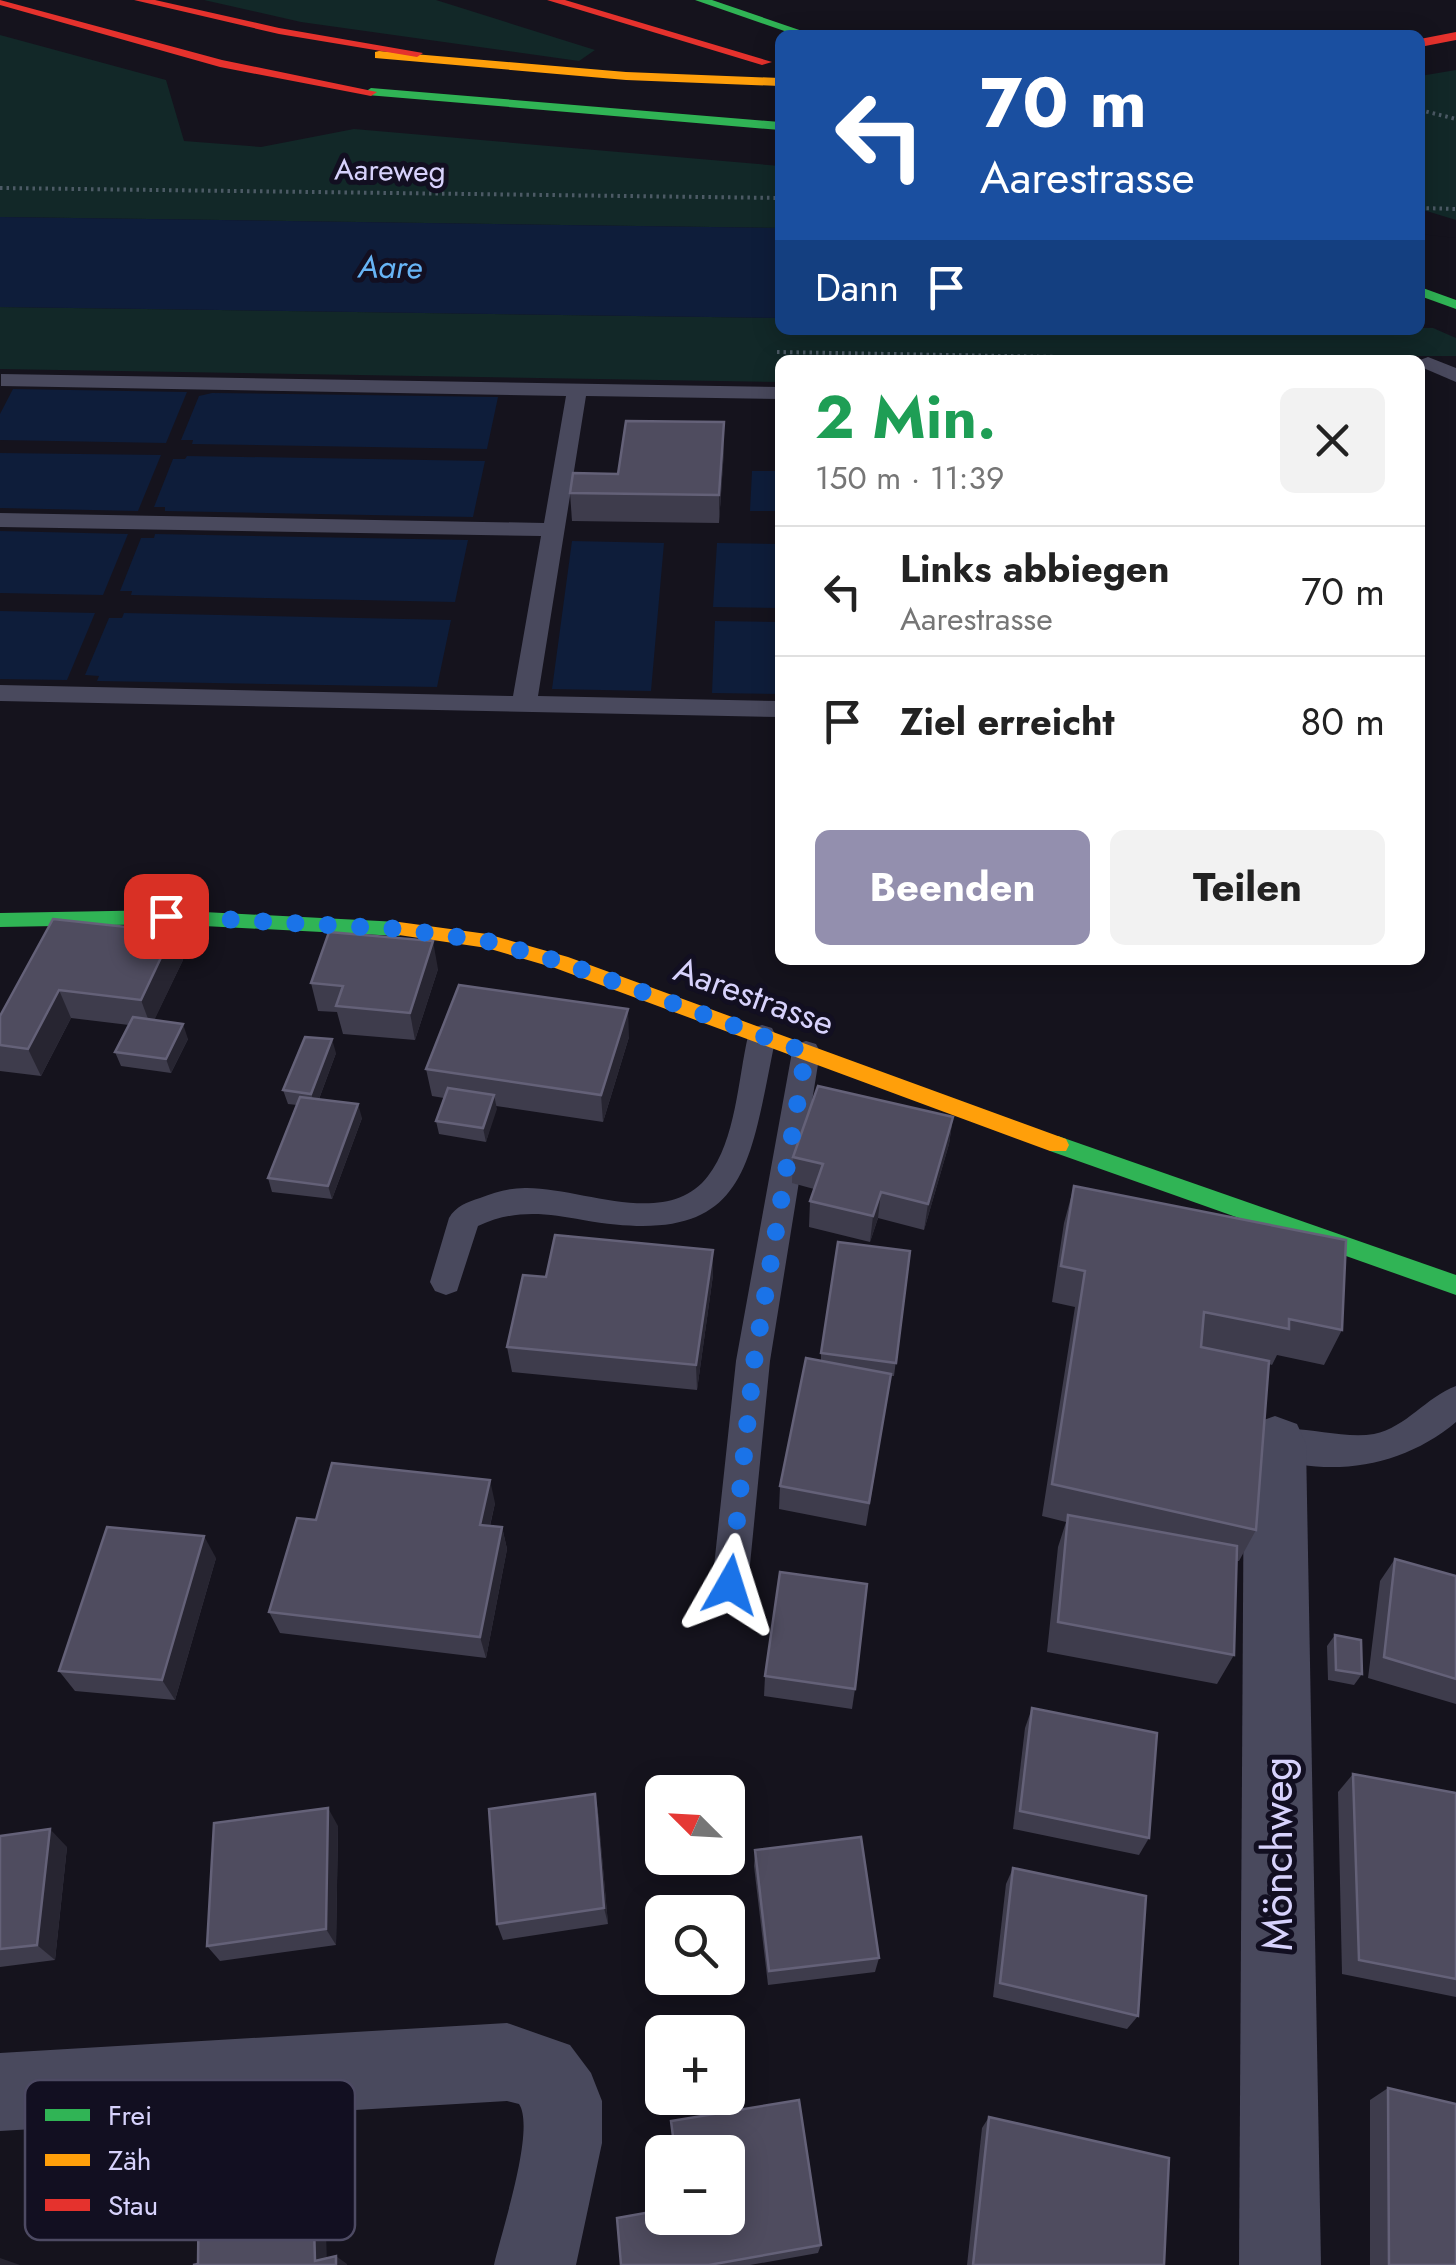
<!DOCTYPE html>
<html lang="de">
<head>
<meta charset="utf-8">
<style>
  body { margin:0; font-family:Jost,sans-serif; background:#f2f2f2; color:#222; height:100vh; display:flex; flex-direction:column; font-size:38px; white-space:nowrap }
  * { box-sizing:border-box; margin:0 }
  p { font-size:32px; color:#767676 }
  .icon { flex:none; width:55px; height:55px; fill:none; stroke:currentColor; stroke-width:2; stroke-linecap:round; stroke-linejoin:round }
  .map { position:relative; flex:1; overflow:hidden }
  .side { position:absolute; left:775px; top:355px; width:650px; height:610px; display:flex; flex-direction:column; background:#fff; border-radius:15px; box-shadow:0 5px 25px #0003 }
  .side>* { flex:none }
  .guide { position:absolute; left:775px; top:30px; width:650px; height:305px; border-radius:15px; box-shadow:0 5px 25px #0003; background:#1a4fa0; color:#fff; overflow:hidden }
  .needle { width:65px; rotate:294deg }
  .controls { position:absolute; left:645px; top:1775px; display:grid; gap:20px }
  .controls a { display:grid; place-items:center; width:100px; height:100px; border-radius:15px; background:#fff; box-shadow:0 5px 25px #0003; font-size:50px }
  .pin { position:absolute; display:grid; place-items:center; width:85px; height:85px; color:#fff; margin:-42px; border-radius:20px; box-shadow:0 5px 15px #0006 }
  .me { position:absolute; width:110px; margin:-55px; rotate:6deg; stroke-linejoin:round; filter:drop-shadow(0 0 8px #0008) }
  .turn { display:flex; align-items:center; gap:35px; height:210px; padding:0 40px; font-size:45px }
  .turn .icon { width:130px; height:130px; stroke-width:2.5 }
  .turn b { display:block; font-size:70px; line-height:85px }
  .then { display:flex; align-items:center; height:95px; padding:0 40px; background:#0003; gap:20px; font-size:38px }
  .round { display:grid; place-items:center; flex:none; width:105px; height:105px; border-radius:15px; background:#f2f2f2 }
  .head { display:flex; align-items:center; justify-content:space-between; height:170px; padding:0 40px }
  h1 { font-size:60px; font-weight:700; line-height:75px; color:#1e9e55 }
  .button { display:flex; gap:20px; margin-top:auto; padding:20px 40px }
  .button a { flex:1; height:115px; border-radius:15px; background:#938fae; color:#fff; font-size:40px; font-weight:700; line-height:115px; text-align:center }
  .button a+a { background:#f2f2f2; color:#222 }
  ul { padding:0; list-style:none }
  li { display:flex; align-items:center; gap:30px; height:130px; padding:0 40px; border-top:2px solid #e0e0e0 }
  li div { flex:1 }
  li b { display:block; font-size:38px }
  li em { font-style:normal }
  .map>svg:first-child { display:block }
</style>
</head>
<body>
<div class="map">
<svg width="1456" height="2265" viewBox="0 0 1456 2265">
  <rect width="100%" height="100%" fill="#15131d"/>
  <g fill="#122828">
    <polygon points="204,0 436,0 595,50 579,61 301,22"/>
    <polygon points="0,35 166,80 184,141 261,147 354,129 780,166 780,228 0,217"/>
    <polygon points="1456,70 1456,220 1420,209 1420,76"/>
    <polygon points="0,307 780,318 780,330 1433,328 1456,338 1456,356 1374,356 1373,360 780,360 780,382 0,369"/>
  </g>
  <g fill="#0e1d3a">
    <polygon points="0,217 780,228 780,318 0,307"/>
    <polygon points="13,389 187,392 166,443 0,440 0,414"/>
    <polygon points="212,393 498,397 487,449 192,444 193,440 181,440 199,396"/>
    <polygon points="0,453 161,455 138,511 0,508"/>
    <polygon points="187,456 485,461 473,517 165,511 165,507 154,507 173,459 185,459"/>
    <polygon points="752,471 780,471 780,511 750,511"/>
    <polygon points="0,531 128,534 103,595 0,593"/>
    <polygon points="155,534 468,540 455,602 131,595 132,591 120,591 141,538 154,538"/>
    <polygon points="572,541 664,543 651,691 552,689"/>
    <polygon points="717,543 780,544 780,608 713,607"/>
    <polygon points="0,611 95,613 67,680 0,679"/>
    <polygon points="124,613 451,620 437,687 97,681 99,676 85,675 109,618 122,618"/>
    <polygon points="715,621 780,622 780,694 712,693"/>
  </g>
  <polygon fill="#15131d" points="1420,234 1456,238 1456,334 1420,323"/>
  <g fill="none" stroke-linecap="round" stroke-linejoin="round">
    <g stroke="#4c5a65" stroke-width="4" stroke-dasharray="2.5 4" stroke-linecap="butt">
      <polyline points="1420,110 1456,119"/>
      <polyline points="0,188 780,198"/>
      <polyline points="1420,208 1456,209"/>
      <polyline points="777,352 1231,360"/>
    </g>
    <polyline stroke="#4c5a65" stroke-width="5" stroke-dasharray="4 6" stroke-linecap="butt" points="1118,358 1231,360"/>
    <g fill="#49495d" fill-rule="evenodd">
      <polygon points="1428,357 1456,368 1456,382 1421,367 1420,360"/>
      <polygon points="1,374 780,387 780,399 586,396 538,696 780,701 780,717 0,701 0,685 513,696 541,536 0,527 0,513 544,523 566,396 1,386"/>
      <path d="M762,1025L772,1028L776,1036C748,1170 749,1249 583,1220C546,1213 514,1209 478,1226L457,1291L446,1295L435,1291L430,1282L449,1218C456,1206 467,1202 480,1198C495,1192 510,1188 525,1188C581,1187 667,1230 708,1176C736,1140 738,1079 748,1036L752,1028Z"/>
      <polygon points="806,1041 816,1044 820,1052 770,1361 748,1585 743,1597 730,1602 717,1597 712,1585 736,1361 792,1052 796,1044"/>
      <path d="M1456,1386V1422C1403,1467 1329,1479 1263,1455L1258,1444L1263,1433C1296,1421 1338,1440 1374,1434C1407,1427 1426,1397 1456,1386Z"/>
    </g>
    <g fill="#49495d" fill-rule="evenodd">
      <polygon points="1275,1416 1297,1424 1306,1444 1321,2265 1239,2265 1244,1444 1253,1424"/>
      <path d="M507,2023L570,2045L591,2073L602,2101V2143L576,2265H494C501,2233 536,2129 519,2104L507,2101L0,2131V2053Z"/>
    </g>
    <g fill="#30b455" fill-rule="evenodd">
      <polygon points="695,0 712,0 814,35 796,35"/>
      <polygon points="371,88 780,122 780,130 367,95 365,92"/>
      <polygon points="1420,287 1456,300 1456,309 1420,296"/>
      <polygon points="166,910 399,922 409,929 399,936 166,924 0,927 0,913"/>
      <polygon points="1058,1136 1456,1275 1456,1295 1050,1151 1047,1145 1050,1139"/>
    </g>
    <g fill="#ff9f0a" fill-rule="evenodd">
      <polygon points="379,51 626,72 780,78 780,86 626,80 375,58 375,52"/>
      <polygon points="399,922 487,934 568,957 1066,1139 1069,1145 1066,1151 1050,1151 555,968 487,948 392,934 389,929 392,924"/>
    </g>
    <g fill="#e5322d" fill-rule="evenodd">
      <polygon points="0,0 222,60 377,92 371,96 220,67 0,5"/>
      <polygon points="134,0 155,0 279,28 423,53 417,57 279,34"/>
      <polygon points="547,0 565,0 772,62 762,65"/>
      <polygon points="1456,32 1456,40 1420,47 1420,39"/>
    </g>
  </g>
  <g fill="#3e3c4c">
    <polygon points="724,450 719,523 572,521 570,493 618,474"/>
    <polygon points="173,932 183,960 154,1020 188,1039 171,1073 121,1066 115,1052 129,1025 71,1018 41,1076 0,1071 0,1016"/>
    <polygon points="438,969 415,1040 343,1034 337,1012 318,1011 311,983"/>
    <polygon points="629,1037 603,1122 496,1106 486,1142 439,1134 436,1121 444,1098 432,1096 426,1069"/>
    <polygon points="336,1053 319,1099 362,1118 332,1199 272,1192 268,1178 297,1105 288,1104 283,1090"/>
    <polygon points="953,1117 949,1144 924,1230 878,1218 870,1242 809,1227 810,1201 814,1189 792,1183 793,1157"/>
    <polygon points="1074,1186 1342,1330 1324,1365 1277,1355 1272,1365 1269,1364 1256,1530 1239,1561 1237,1561 1234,1655 1217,1684 1047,1652 1058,1547 1066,1522 1042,1516 1075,1307 1052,1302 1064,1223"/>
    <polygon points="713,1250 713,1275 697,1390 512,1372 507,1347 546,1277"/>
    <polygon points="910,1251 894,1376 891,1376 866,1526 779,1509 780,1486 821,1361 821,1353"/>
    <polygon points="495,1503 490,1526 502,1527 507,1549 486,1658 280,1633 269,1612 316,1520"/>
    <polygon points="216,1558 175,1700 75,1691 59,1671"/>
    <polygon points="1395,1559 1456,1576 1456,1704 1368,1678 1380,1581"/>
    <polygon points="1335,1635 1362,1674 1354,1685 1328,1680 1327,1646"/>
    <polygon points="765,1676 855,1689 852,1709 764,1696"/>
    <polygon points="1032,1708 1149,1838 1139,1855 1013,1829 1025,1728"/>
    <polygon points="1353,1774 1456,1793 1456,1997 1342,1974 1338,1792"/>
    <polygon points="595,1794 598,1812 608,1924 503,1940 497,1924"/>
    <polygon points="338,1826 336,1945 220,1961 207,1946"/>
    <polygon points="0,1836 67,1847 55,1960 0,1967"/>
    <polygon points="755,1850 879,1958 875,1972 768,1985 754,1866"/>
    <polygon points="1013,1868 1138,2016 1127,2029 993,1997 1006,1884"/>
    <polygon points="1388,2088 1456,2265 1370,2265 1370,2100"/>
    <polygon points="989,2117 1164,2265 967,2265 982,2128"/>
    <polygon points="728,2218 821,2245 818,2253 750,2265 621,2265"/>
  </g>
  <g fill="#272531">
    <polygon points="724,422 724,450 719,523 719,495"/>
    <polygon points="173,932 183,960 151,1027 141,1000"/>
    <polygon points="433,941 438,969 415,1040 410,1013"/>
    <polygon points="59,990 71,1018 41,1076 28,1049"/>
    <polygon points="628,1009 629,1037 603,1122 601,1095"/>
    <polygon points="183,1024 188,1039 171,1073 166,1059"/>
    <polygon points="332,1039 336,1053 316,1107 311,1094"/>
    <polygon points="494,1095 497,1109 486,1142 483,1128"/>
    <polygon points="358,1104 362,1118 332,1199 328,1186"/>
    <polygon points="953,1117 949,1144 924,1230 928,1204"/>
    <polygon points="881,1192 878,1218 870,1242 873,1216"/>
    <polygon points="713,1250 713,1275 697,1390 696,1365"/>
    <polygon points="490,1480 495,1503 485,1547 480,1525"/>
    <polygon points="502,1527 507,1549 486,1658 480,1637"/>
    <polygon points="204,1536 216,1558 175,1700 162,1680"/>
    <polygon points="595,1794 598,1812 608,1924 604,1908"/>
    <polygon points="328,1808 338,1826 336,1945 326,1929"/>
    <polygon points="50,1829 67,1847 55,1960 37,1945"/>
    <polygon points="312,2157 324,2167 327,2265 315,2261"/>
    <polygon points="336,2256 347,2264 347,2265 336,2265"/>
    <polygon points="0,2258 20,2265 0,2265"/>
  </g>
  <g fill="#4f4c5f" stroke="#646178" stroke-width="2.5">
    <polygon points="626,421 724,422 719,495 570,493 573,473 618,474"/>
    <polygon points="53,919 173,932 141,1000 59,990 28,1049 0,1045 0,1016"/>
    <polygon points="329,932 433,941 410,1013 336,1006 343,986 311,983"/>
    <polygon points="459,985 628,1009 601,1095 426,1069"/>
    <polygon points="133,1017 183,1024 166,1059 115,1052"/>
    <polygon points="305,1037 332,1039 311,1094 283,1090"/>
    <polygon points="818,1086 953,1117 928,1204 881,1192 873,1216 810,1201 823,1164 793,1157"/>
    <polygon points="448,1088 494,1095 483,1128 436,1121"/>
    <polygon points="300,1097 358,1104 328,1186 268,1178"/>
    <polygon points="1074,1186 1346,1240 1342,1330 1289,1319 1289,1329 1204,1312 1201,1347 1269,1361 1256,1530 1052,1484 1085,1271 1061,1266"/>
    <polygon points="555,1235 713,1250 696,1365 507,1347 523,1275 546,1277"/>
    <polygon points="838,1242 910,1251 896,1363 821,1353"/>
    <polygon points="806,1358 891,1374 869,1503 780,1486"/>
    <polygon points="332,1463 490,1480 480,1525 502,1527 480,1637 269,1612 297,1518 316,1520"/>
    <polygon points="1068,1515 1237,1546 1234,1655 1058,1622"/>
    <polygon points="107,1527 204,1536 162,1680 59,1671"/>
    <polygon points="1395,1559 1456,1576 1456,1679 1384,1657"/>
    <polygon points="780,1572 867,1584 855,1689 765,1676"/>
    <polygon points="1335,1635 1361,1640 1362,1674 1336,1670"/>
    <polygon points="1032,1708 1157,1733 1149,1838 1020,1811"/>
    <polygon points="1353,1774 1456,1793 1456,1979 1359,1960"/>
    <polygon points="595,1794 604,1908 497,1924 489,1809"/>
    <polygon points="328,1808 326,1929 207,1946 214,1823"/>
    <polygon points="50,1829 37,1945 0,1949 0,1836"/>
    <polygon points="861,1837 879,1958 769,1971 755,1850"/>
    <polygon points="1013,1868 1146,1896 1138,2016 1000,1983"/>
    <polygon points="1388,2088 1456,2104 1456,2265 1389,2265"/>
    <polygon points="799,2100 821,2245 709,2265 621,2265 617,2218 662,2210 662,2218 728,2218 728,2152 675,2152 671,2121"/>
    <polygon points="989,2117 1169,2158 1164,2265 973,2265"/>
    <polygon points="312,2157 315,2261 336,2256 336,2265 193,2265 198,2264 199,2179"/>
  </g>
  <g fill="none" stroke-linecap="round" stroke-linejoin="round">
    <polyline stroke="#1a73e8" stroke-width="18" stroke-dasharray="0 32.4" points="166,916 400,929 487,941 561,962 806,1052 754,1362 730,1585"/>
  </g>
  <g text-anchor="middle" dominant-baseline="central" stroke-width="10" stroke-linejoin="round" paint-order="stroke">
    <g font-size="30" fill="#d7d2fc" stroke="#120f21">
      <text transform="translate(390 170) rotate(1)">Aareweg</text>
    </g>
    <g font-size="32" font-style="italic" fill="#67b4f5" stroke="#120f21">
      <text transform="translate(390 267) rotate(1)">Aare</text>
    </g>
    <g font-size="35" fill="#d7d2fc" stroke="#120f21">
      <text transform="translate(754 996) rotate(20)">Aarestrasse</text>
    </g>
    <g font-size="42" fill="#d7d2fc" stroke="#120f21">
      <text transform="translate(1277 1854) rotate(-90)">Mönchweg</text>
    </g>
  </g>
  <rect x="25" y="2080" width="330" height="160" rx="15" fill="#120f21" stroke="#4d4a63" stroke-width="2.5"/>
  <rect x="45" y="2109" width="45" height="12" fill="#30b455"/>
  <rect x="45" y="2154" width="45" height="12" fill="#ff9f0a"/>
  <rect x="45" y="2199" width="45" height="12" fill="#e5322d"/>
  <g font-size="28" fill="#d7d2fc">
    <text x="108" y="2125">Frei</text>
    <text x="108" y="2170">Zäh</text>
    <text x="108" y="2215">Stau</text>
  </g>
</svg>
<div class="controls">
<a><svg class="needle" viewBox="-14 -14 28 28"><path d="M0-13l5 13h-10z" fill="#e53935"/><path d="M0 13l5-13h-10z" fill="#767676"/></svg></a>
<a><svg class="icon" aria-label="search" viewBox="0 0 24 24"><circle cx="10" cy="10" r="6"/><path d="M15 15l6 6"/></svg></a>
<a>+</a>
<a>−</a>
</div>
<div class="pin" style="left:166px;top:916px;background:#d93025"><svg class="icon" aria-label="arrive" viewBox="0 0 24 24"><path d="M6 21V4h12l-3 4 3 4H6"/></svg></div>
<svg class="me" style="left:730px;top:1585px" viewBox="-20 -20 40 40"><path d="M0-17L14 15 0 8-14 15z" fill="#1a73e8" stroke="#fff" stroke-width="4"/></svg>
<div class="guide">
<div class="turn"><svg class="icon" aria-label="left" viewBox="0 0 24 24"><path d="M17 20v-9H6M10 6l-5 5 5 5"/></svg><div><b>70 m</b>Aarestrasse</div></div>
<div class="then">Dann<svg class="icon" aria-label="arrive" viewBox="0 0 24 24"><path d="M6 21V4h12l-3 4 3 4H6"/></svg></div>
</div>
<section class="side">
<div class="head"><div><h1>2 Min.</h1><p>150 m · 11:39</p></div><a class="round"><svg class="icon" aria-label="close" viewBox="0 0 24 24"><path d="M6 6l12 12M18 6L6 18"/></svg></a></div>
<ul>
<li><svg class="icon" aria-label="left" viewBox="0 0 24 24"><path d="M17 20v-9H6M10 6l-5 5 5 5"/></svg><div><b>Links abbiegen</b><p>Aarestrasse</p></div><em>70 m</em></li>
<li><svg class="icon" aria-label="arrive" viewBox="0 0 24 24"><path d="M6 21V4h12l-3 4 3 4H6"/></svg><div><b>Ziel erreicht</b></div><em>80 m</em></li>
</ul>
<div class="button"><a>Beenden</a><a>Teilen</a></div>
</section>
</div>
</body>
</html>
